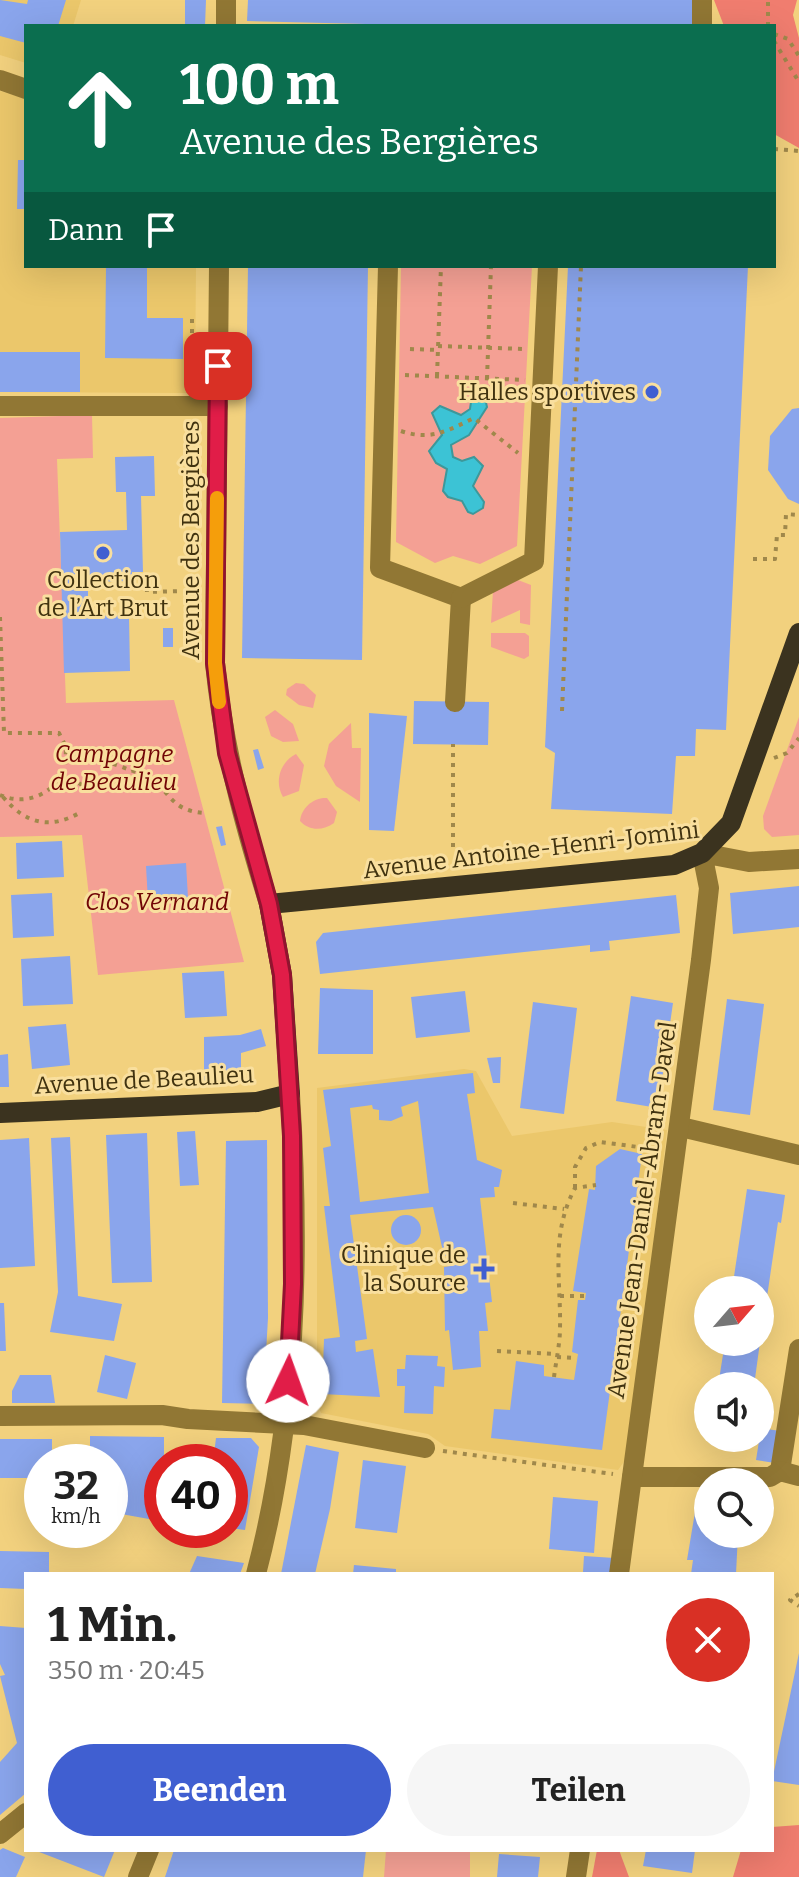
<!DOCTYPE html>
<html lang="de">
<head>
<meta charset="utf-8">
<style>
  body { margin:0; font-family:Bitter,serif; background:#f6f6f6; color:#222; height:100vh; display:flex; flex-direction:column; font-size:30px; white-space:nowrap }
  * { box-sizing:border-box; margin:0 }
  p { font-size:26px; color:#767676 }
  .icon { flex:none; width:44px; height:44px; fill:none; stroke:currentColor; stroke-width:2; stroke-linecap:round; stroke-linejoin:round }
  .map { position:relative; flex:1; overflow:hidden }
  .panel { position:absolute; left:24px; top:1572px; width:750px; height:280px; display:flex; flex-direction:column; background:#fff; border-radius:0px; box-shadow:0 8px 32px #0002 }
  .panel>* { flex:none }
  .banner { position:absolute; left:24px; top:24px; width:752px; height:244px; border-radius:0px; box-shadow:0 8px 32px #0002; background:#0b6e4f; color:#fff; overflow:hidden }
  .needle { width:52px; rotate:62deg }
  .buttons { position:absolute; left:694px; top:1276px; display:grid; gap:16px }
  .buttons a { display:grid; place-items:center; width:80px; height:80px; border-radius:50%; background:#fff; box-shadow:0 8px 32px #0002; font-size:40px }
  .speed { position:absolute; left:24px; top:1444px; display:flex; gap:16px; font-size:40px; font-weight:700; text-align:center }
  .speed>* { display:grid; place-content:center; width:104px; height:104px; border-radius:50%; background:#fff; box-shadow:0 8px 32px #0002; line-height:1 }
  .speed small { font-size:20px; font-weight:400 }
  .speed .limit { border:12px solid #d22; background:#fff; color:#111 }
  .pin { position:absolute; display:grid; place-items:center; width:68px; height:68px; color:#fff; margin:-34px; border-radius:16px; box-shadow:0 4px 12px #0006 }
  .me { position:absolute; width:88px; margin:-44px; rotate:3deg; stroke-linejoin:round; filter:drop-shadow(0 0 6px #0008) }
  .turn { display:flex; align-items:center; gap:28px; height:168px; padding:0 24px; font-size:36px }
  .turn .icon { width:104px; height:104px; stroke-width:2.5 }
  .turn b { display:block; font-size:56px; line-height:68px }
  .then { display:flex; align-items:center; height:76px; padding:0 24px; background:#0003; gap:16px; font-size:30px }
  .round { display:grid; place-items:center; flex:none; width:84px; height:84px; border-radius:42px; background:#f6f6f6 }
  .overview { display:flex; align-items:center; justify-content:space-between; height:136px; padding:0 24px }
  h1 { font-size:48px; font-weight:700; line-height:60px }
  .cta { display:flex; gap:16px; margin-top:auto; padding:16px 24px }
  .cta a { flex:1; height:92px; border-radius:48px; background:#405fd1; color:#fff; font-size:32px; font-weight:700; line-height:92px; text-align:center }
  .cta a+a { background:#f6f6f6; color:#222 }
  .map>svg:first-child { display:block }
</style>
</head>
<body>
<div class="map">
<svg width="799" height="1877" viewBox="0 0 799 1877">
  <rect width="100%" height="100%" fill="#f2d17e"/>
  <g fill="#ebc76b">
    <polygon points="0,0 81,0 73,26 26,26 26,63 0,55"/>
    <polygon points="0,91 26,99 26,266 196,266 195,383 187,393 0,392"/>
    <polygon points="464,1069 476,1071 512,1136 612,1122 667,1130 628,1456 618,1470 445,1446 428,1434 321,1413 317,1402 317,1088"/>
  </g>
  <g fill="#f4a094">
    <polygon points="401,266 532,266 517,546 480,564 453,556 435,563 396,542"/>
    <polygon points="92,415 93,458 57,459 66,703 174,700 244,962 98,975 82,835 0,837 0,418"/>
    <polygon points="518,580 531,585 530,625 520,623 520,610 491,623 493,591"/>
    <polygon points="491,633 525,633 529,636 529,656 524,659 491,647"/>
    <polygon points="296,683 304,684 316,695 313,708 299,705 286,695 287,689"/>
    <polygon points="275,710 293,724 299,741 283,742 271,736 265,717"/>
    <polygon points="799,717 799,835 772,837 764,829 763,816"/>
    <polygon points="351,723 352,748 361,748 360,802 336,786 324,766 329,744"/>
    <path d="M296,754L304,765L299,791L283,797C274,782 280,762 296,754Z"/>
    <path d="M327,798L337,812L334,823C323,831 309,831 300,821C301,808 314,797 327,798Z"/>
    <polygon points="386,1850 470,1850 470,1877 384,1877"/>
  </g>
  <g fill="#f07d6f">
    <polygon points="714,0 797,0 793,15 799,38 799,148 774,134 774,26 724,26"/>
    <polygon points="799,1825 799,1877 733,1877 741,1850 772,1850 772,1827"/>
    <polygon points="597,1850 619,1850 629,1877 592,1877"/>
  </g>
  <polygon fill="#3cc3d5" stroke="#3d989a" stroke-width="2" points="485,398 487,407 469,435 451,445 453,457 462,461 474,457 483,466 473,486 484,502 483,508 473,514 468,512 462,501 448,497 443,491 447,469 436,463 429,451 442,435 432,413 440,406 461,415 470,409 471,402"/>
  <g fill="#8aa5ec" fill-rule="evenodd">
    <polygon points="0,0 27,4 28,0 66,0 58,26 26,26 26,43 0,36"/>
    <polygon points="185,0 206,0 205,26 185,26"/>
    <polygon points="248,0 698,0 697,26 447,26 247,21"/>
    <polygon points="18,160 26,160 26,209 17,209"/>
    <polygon points="106,266 147,266 147,318 183,318 183,359 105,358"/>
    <polygon points="248,266 368,266 362,660 242,658"/>
    <polygon points="568,266 748,266 726,730 696,729 695,756 676,756 672,814 551,809 555,753 545,747"/>
    <rect x="0" y="352" width="80" height="40"/>
    <polygon points="799,408 799,504 788,499 768,470 770,436 792,409"/>
    <polygon points="154,456 155,496 141,496 143,572 132,572 132,581 88,582 88,616 129,615 130,671 64,673 60,532 127,530 126,492 116,492 115,457"/>
    <rect x="163" y="628" width="10" height="19"/>
    <polygon points="414,701 489,702 488,745 413,744"/>
    <polygon points="369,713 407,716 394,831 369,830"/>
    <polygon points="258,749 264,768 258,770 253,750"/>
    <polygon points="222,826 226,845 221,846 216,827"/>
    <polygon points="62,841 64,877 17,879 16,843"/>
    <polygon points="186,863 188,898 148,901 146,866"/>
    <polygon points="799,886 799,927 733,934 730,893"/>
    <polygon points="52,893 54,936 13,938 11,895"/>
    <polygon points="676,895 680,933 609,941 610,950 590,952 590,945 320,974 316,942 323,933"/>
    <polygon points="70,956 73,1004 23,1006 21,959"/>
    <polygon points="224,971 227,1016 185,1018 182,973"/>
    <polygon points="320,988 373,990 373,1054 318,1054"/>
    <polygon points="465,991 470,1032 416,1038 411,997"/>
    <polygon points="631,996 673,1003 658,1108 616,1101"/>
    <polygon points="727,999 764,1004 750,1115 713,1110"/>
    <polygon points="533,1002 577,1008 564,1114 520,1108"/>
    <polygon points="66,1024 70,1065 32,1069 28,1027"/>
    <polygon points="261,1029 266,1046 241,1053 241,1080 204,1082 204,1037 240,1035"/>
    <polygon points="8,1054 9,1087 0,1087 0,1055"/>
    <polygon points="501,1057 500,1083 493,1083 487,1058"/>
    <path d="M473,1073L475,1093L467,1094L477,1160L502,1170L499,1187H494L495,1197L480,1198L492,1302L485,1303L488,1331H479L481,1367L453,1370L449,1330L445,1331L444,1267L451,1266L449,1256H444L433,1207L350,1215L367,1339L355,1341L356,1352L373,1349L380,1397L322,1394L324,1339L340,1337L324,1206H330L323,1148L331,1146L323,1090ZM418,1101L429,1193L360,1202L350,1108L372,1105L373,1109L379,1110V1120L391,1121L403,1116L401,1107Z"/>
    <polygon points="195,1131 199,1185 180,1186 177,1132"/>
    <polygon points="147,1133 152,1282 112,1283 106,1135"/>
    <polygon points="70,1137 78,1296 122,1304 114,1341 50,1332 58,1292 51,1138"/>
    <polygon points="29,1138 35,1266 0,1268 0,1140"/>
    <polygon points="267,1140 268,1318 263,1404 222,1403 226,1141"/>
    <polygon points="620,1149 642,1154 602,1450 491,1438 494,1409 510,1410 516,1361 544,1365 544,1376 574,1380 578,1354 572,1352 578,1300 585,1300 586,1293 573,1291 589,1189 595,1190 596,1166"/>
    <polygon points="747,1189 785,1195 781,1223 778,1222 762,1331 760,1290 732,1290"/>
    <circle cx="406" cy="1230" r="15"/>
    <polygon points="0,1303 4,1303 6,1351 0,1351"/>
    <polygon points="725,1342 760,1342 754,1386 718,1386"/>
    <polygon points="105,1355 136,1363 127,1399 97,1392"/>
    <polygon points="406,1355 438,1356 437,1366 445,1367 444,1387 434,1386 433,1414 404,1413 405,1386 397,1386 397,1369 405,1369"/>
    <polygon points="20,1375 51,1375 55,1403 12,1403 12,1391"/>
    <polygon points="761,1428 780,1431 775,1463 756,1460"/>
    <polygon points="90,1436 164,1437 164,1462 162,1471 158,1471 149,1519 110,1512 110,1462 90,1462"/>
    <polygon points="216,1438 251,1438 259,1447 245,1530 230,1528 230,1462 213,1462"/>
    <polygon points="711,1438 746,1438 745,1449 710,1444"/>
    <polygon points="0,1439 52,1439 52,1462 42,1462 42,1478 0,1478"/>
    <polygon points="306,1445 339,1452 330,1509 315,1574 281,1574"/>
    <polygon points="363,1460 406,1466 397,1533 355,1528"/>
    <polygon points="553,1497 598,1501 594,1553 549,1549"/>
    <polygon points="695,1512 708,1514 708,1534 738,1534 736,1574 691,1574 693,1560 687,1560"/>
    <polygon points="0,1551 49,1552 49,1574 26,1574 26,1589 0,1588"/>
    <polygon points="197,1556 244,1563 240,1574 189,1574"/>
    <polygon points="584,1556 614,1558 613,1574 583,1572"/>
    <polygon points="354,1565 396,1569 396,1574 353,1574"/>
    <polygon points="0,1626 26,1628 26,1793 0,1815 0,1762 17,1743 0,1676 5,1675 0,1664"/>
    <polygon points="799,1653 799,1785 772,1781"/>
    <polygon points="3,1848 25,1857 16,1877 0,1877 0,1850"/>
    <polygon points="34,1850 115,1850 104,1877"/>
    <polygon points="174,1850 366,1850 363,1877 165,1877"/>
    <polygon points="646,1850 695,1850 692,1873 643,1866"/>
    <polygon points="499,1854 540,1857 538,1877 497,1877"/>
  </g>
  <g fill="none" stroke-linecap="round" stroke-linejoin="round">
    <g stroke="#a0884b" stroke-width="4" stroke-dasharray="4 6" stroke-linecap="butt">
      <polyline points="768,26 768,0"/>
      <polyline points="774,34 788,39 799,56"/>
      <polyline points="774,41 799,82"/>
      <polyline points="774,149 799,151"/>
      <polyline points="192,319 192,359"/>
      <polyline points="438,346 524,349"/>
      <polyline points="410,349 438,350"/>
      <polyline points="405,375 525,380"/>
      <polyline points="437,376 441,266"/>
      <polyline points="487,379 491,266"/>
      <path d="M401,431C431,441 447,431 474,418L518,453"/>
      <polyline points="753,559 775,559 777,535 785,535 786,514 799,515"/>
      <polyline points="146,578 147,592 182,591"/>
      <polyline points="0,617 4,733 59,733 66,747 65,773 83,786"/>
      <polyline points="562,711 581,266"/>
      <polyline points="66,747 133,771"/>
      <polyline points="774,758 787,753 799,738"/>
      <path d="M116,784L133,771C173,782 163,812 207,813"/>
      <path d="M0,795C26,806 49,795 65,773"/>
      <path d="M3,797C26,824 50,830 81,812"/>
      <polyline points="453,847 453,744"/>
      <polyline points="575,1188 575,1167 586,1148 600,1142 646,1148"/>
      <polyline points="513,1203 564,1209"/>
      <polyline points="560,1296 585,1296"/>
      <polyline points="497,1351 557,1354"/>
      <polyline points="557,1357 577,1358"/>
      <path d="M554,1377C556,1361 560,1344 560,1328C561,1278 550,1235 575,1188L596,1185"/>
      <polyline points="443,1451 613,1474"/>
      <polyline points="799,1594 790,1600 799,1606"/>
    </g>
    <g stroke="#917734" stroke-width="20">
      <polyline points="226,26 226,0"/>
      <polyline points="702,26 702,0"/>
      <polyline points="0,80 26,89"/>
      <path d="M219,266L215,663C223,747 244,824 269,904"/>
      <polyline points="388,266 380,568 461,598 455,702"/>
      <polyline points="0,406 218,406"/>
      <polyline points="461,598 534,561 548,266"/>
      <polyline points="681,1127 799,1155"/>
      <polyline points="0,1416 162,1415 188,1419 304,1425 425,1448"/>
      <polyline points="780,1471 799,1349"/>
      <polyline points="632,1477 770,1477 780,1471 799,1476"/>
      <path d="M256,1574C297,1419 300,1253 290,1094"/>
      <polyline points="619,1574 701,960 709,888 702,853 749,862 799,859"/>
      <polyline points="0,1834 26,1813"/>
      <polyline points="138,1877 149,1850"/>
      <polyline points="576,1877 580,1850"/>
    </g>
    <polyline stroke="#3b331f" stroke-width="20" points="0,1113 257,1102 290,1094 282,975 269,904 644,868 674,865 702,853 731,823 799,633"/>
  </g>
  <g fill="none" stroke-linecap="round" stroke-linejoin="round">
    <defs>
      <polyline id="route" points="218,366 215,663 227,753 269,904 282,975 292,1136 293,1284 288,1381"/>
    </defs>
    <use href="#route" stroke="#92132f" stroke-width="20"/>
    <use href="#route" stroke="#e11d48" stroke-width="14"/>
    <polyline stroke="#f59e0b" stroke-width="14" points="217,498 215,663 219,702"/>
  </g>
  <g fill="#405fd1" stroke="#f9df9e" stroke-width="3">
    <circle cx="652" cy="392" r="8"/>
    <circle cx="103" cy="553" r="8"/>
    <path d="M480 1257h8v8h8v8h-8v8h-8v-8h-8v-8h8z"/>
  </g>
  <g text-anchor="middle" dominant-baseline="central" stroke-width="6" stroke-linejoin="round" paint-order="stroke">
    <g font-size="24" fill="#40320f" stroke="#f9df9e" text-anchor="end">
      <text x="636" y="392">Halles sportives</text>
      <text x="103" y="580" text-anchor="middle">Collection<tspan x="103" dy="28">de l’Art Brut</tspan></text>
      <text x="466" y="1255">Clinique de<tspan x="466" dy="28">la Source</tspan></text>
    </g>
    <g font-size="24" fill="#40320f" stroke="#f9df9e">
      <text transform="translate(191 540) rotate(-90)">Avenue des Bergières</text>
      <text transform="translate(531 850) rotate(-7)">Avenue Antoine-Henri-Jomini</text>
      <text transform="translate(144 1080) rotate(-3)">Avenue de Beaulieu</text>
      <text transform="translate(642 1210) rotate(-82)">Avenue Jean-Daniel-Abram-Davel</text>
    </g>
    <g font-size="24" font-style="italic" fill="#710405" stroke="#f9df9e">
      <text x="114" y="754">Campagne<tspan x="114" dy="28">de Beaulieu</tspan></text>
      <text x="157" y="902">Clos Vernand</text>
    </g>
  </g>
</svg>
<div class="buttons">
<a><svg class="needle" viewBox="-14 -14 28 28"><path d="M0-13l5 13h-10z" fill="#e53935"/><path d="M0 13l5-13h-10z" fill="#767676"/></svg></a>
<a><svg class="icon" aria-label="sound" viewBox="0 0 24 24"><path d="M4 9h4l5-4v14l-5-4H4zM17 9q2 3 0 6"/></svg></a>
<a><svg class="icon" aria-label="search" viewBox="0 0 24 24"><circle cx="10" cy="10" r="6"/><path d="M15 15l6 6"/></svg></a>
</div>
<div class="speed"><div>32<small>km/h</small></div><div class="limit">40</div></div>
<div class="pin" style="left:218px;top:366px;background:#d93025"><svg class="icon" aria-label="arrive" viewBox="0 0 24 24"><path d="M6 21V4h12l-3 4 3 4H6"/></svg></div>
<svg class="me" style="left:288px;top:1381px" viewBox="-20 -20 40 40"><circle r="19" fill="#fff"/><path d="M0-13L10 11 0 6-10 11z" fill="#e11d48"/></svg>
<div class="banner">
<div class="turn"><svg class="icon" aria-label="ahead" viewBox="0 0 24 24"><path d="M12 20V5M6 11l6-6 6 6"/></svg><div><b>100 m</b>Avenue des Bergières</div></div>
<div class="then">Dann<svg class="icon" aria-label="arrive" viewBox="0 0 24 24"><path d="M6 21V4h12l-3 4 3 4H6"/></svg></div>
</div>
<section class="panel">
<div class="overview"><div><h1>1 Min.</h1><p>350 m · 20:45</p></div><a class="round" style="background:#d93025;color:#fff"><svg class="icon" aria-label="close" viewBox="0 0 24 24"><path d="M6 6l12 12M18 6L6 18"/></svg></a></div>
<div class="cta"><a>Beenden</a><a>Teilen</a></div>
</section>
</div>
</body>
</html>
